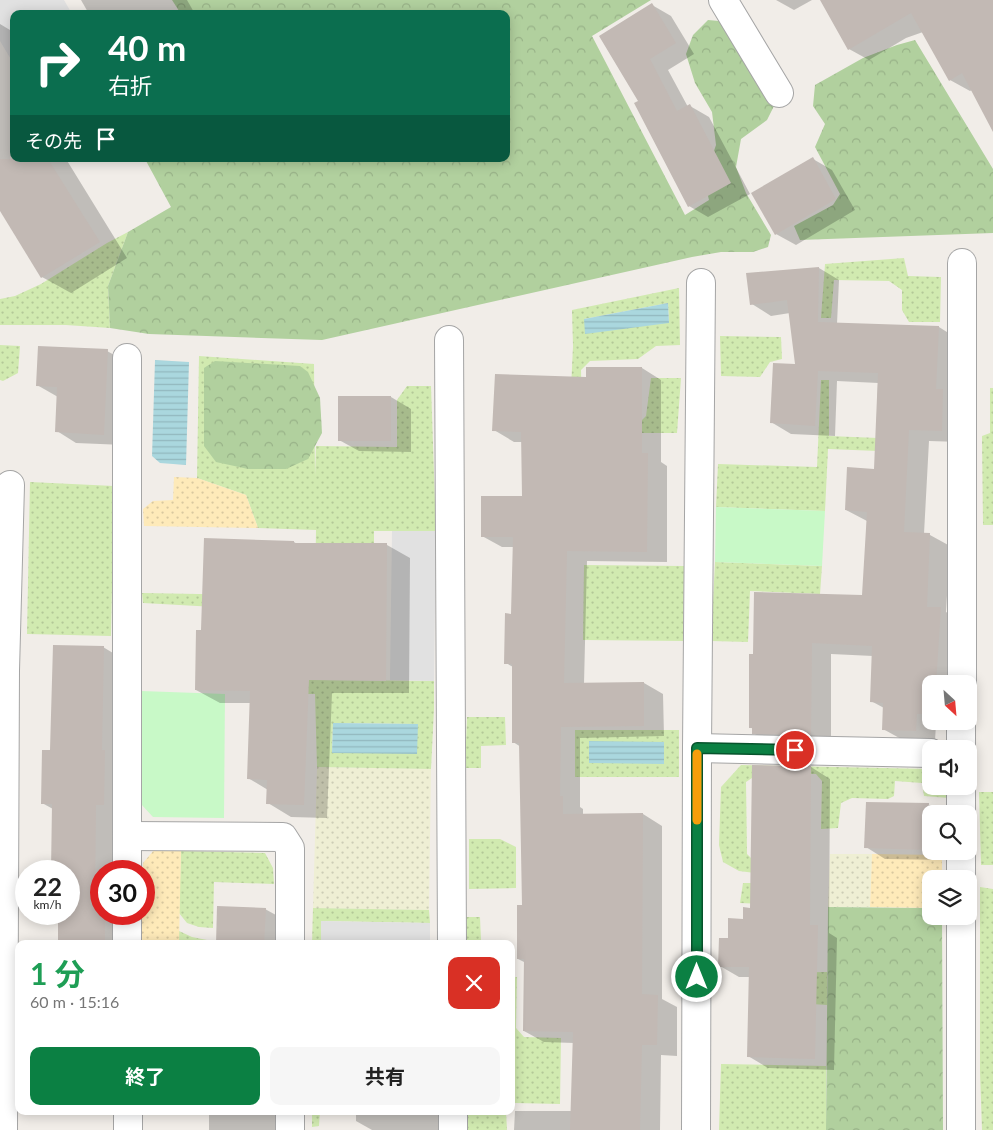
<!DOCTYPE html>
<html lang="ja">
<head>
<meta charset="utf-8">
<style>
  body { margin:0; font-family:Lato,"Noto Sans JP",sans-serif; background:#f6f6f6; color:#222; height:100vh; display:flex; flex-direction:column; font-size:19px; white-space:nowrap }
  * { box-sizing:border-box; margin:0 }
  p { font-size:16px; color:#767676 }
  .icon { flex:none; width:28px; height:28px; fill:none; stroke:currentColor; stroke-width:2; stroke-linecap:round; stroke-linejoin:round }
  .map { position:relative; flex:1; overflow:hidden }
  .details { position:absolute; left:15px; top:940px; width:500px; height:175px; display:flex; flex-direction:column; background:#fff; border-radius:10px; box-shadow:0 2px 12px #0003 }
  .details>* { flex:none }
  .banner { position:absolute; left:10px; top:10px; width:500px; height:152px; border-radius:10px; box-shadow:0 2px 12px #0003; background:#0b6e4f; color:#fff; overflow:hidden }
  .needle { width:32px; rotate:154deg }
  .controls { position:absolute; left:922px; top:675px; display:grid; gap:10px }
  .controls a { display:grid; place-items:center; width:55px; height:55px; border-radius:10px; background:#fff; box-shadow:0 2px 12px #0003; font-size:25px }
  .speed { position:absolute; left:15px; top:860px; display:flex; gap:10px; font-size:25px; font-weight:700; text-align:center }
  .speed>* { display:grid; place-content:center; width:65px; height:65px; border-radius:50%; background:#fff; box-shadow:0 2px 12px #0003; line-height:1 }
  .speed small { font-size:12px; font-weight:400 }
  .speed .limit { border:8px solid #d22; background:#fff; color:#111 }
  .pin { position:absolute; display:grid; place-items:center; width:42px; height:42px; color:#fff; margin:-21px; border:2px solid #fff; border-radius:50%; box-shadow:0 1px 5px #0007 }
  .me { position:absolute; width:55px; margin:-28px; rotate:0deg; stroke-linejoin:round; filter:drop-shadow(0 0 4px #0008) }
  .turn { display:flex; align-items:center; gap:18px; height:105px; padding:0 15px; font-size:22px }
  .turn .icon { width:65px; height:65px; stroke-width:2.5 }
  .turn b { display:block; font-size:35px; line-height:42px }
  .then { display:flex; align-items:center; height:48px; padding:0 15px; background:#0003; gap:10px; font-size:19px }
  .round { display:grid; place-items:center; flex:none; width:52px; height:52px; border-radius:10px; background:#f6f6f6 }
  .summary { display:flex; align-items:center; justify-content:space-between; height:85px; padding:0 15px }
  h1 { font-size:30px; font-weight:700; line-height:38px; color:#1e9e55 }
  .action { display:flex; gap:10px; margin-top:auto; padding:10px 15px }
  .action a { flex:1; height:58px; border-radius:10px; background:#0b8043; color:#fff; font-size:20px; font-weight:700; line-height:58px; text-align:center }
  .action a+a { background:#f6f6f6; color:#222 }
  .map>svg:first-child { display:block }
</style>
</head>
<body>
<div class="map">
<svg width="993" height="1130" viewBox="0 0 993 1130">
  <defs>
    <pattern id="farmland-dots" width="8" height="8" patternUnits="userSpaceOnUse" patternTransform="scale(1.25)"><rect width="8" height="8" fill="#efefd4"/><path d="M2 2h.1M6 6h.1" fill="none" stroke="#cdcdb6" stroke-width="1.8" stroke-linecap="round"/></pattern>
    <pattern id="grass-dots" width="8" height="8" patternUnits="userSpaceOnUse" patternTransform="scale(1.25)"><rect width="8" height="8" fill="#d1eab0"/><path d="M2 2h.1M6 6h.1" fill="none" stroke="#b3c897" stroke-width="1.8" stroke-linecap="round"/></pattern>
    <pattern id="forest-crowns" width="20" height="18" patternUnits="userSpaceOnUse" patternTransform="scale(1.25)"><rect width="20" height="18" fill="#b1d09e"/><path d="M2 6a3 3 0 1 1 6 0M12 15a3 3 0 1 1 6 0" fill="none" stroke="#98b288"/></pattern>
    <pattern id="sand-dots" width="8" height="8" patternUnits="userSpaceOnUse" patternTransform="scale(1.25)"><rect width="8" height="8" fill="#feeab9"/><path d="M2 2h.1M6 6h.1" fill="none" stroke="#d9c89f" stroke-width="1.8" stroke-linecap="round"/></pattern>
    <pattern id="water-rules" width="6" height="5" patternUnits="userSpaceOnUse" patternTransform="scale(1.25)"><rect width="6" height="5" fill="#aad7de"/><path d="M0 2.5h6" fill="none" stroke="#92b8be"/></pattern>
  </defs>
  <rect width="100%" height="100%" fill="#f1ede8"/>
  <g fill="url(#farmland-dots)">
    <polygon points="317,767 431,769 429,910 313,908"/>
    <polygon points="830,854 872,854 870,907 828,907"/>
  </g>
  <g fill="url(#grass-dots)" fill-rule="evenodd">
    <polygon points="128,232 108,286 110,328 66,325 0,325 0,299 15,296 41,284 107,243"/>
    <polygon points="904,258 908,276 941,277 940,322 909,322 902,310 902,290 889,281 834,280 831,318 821,318 825,264"/>
    <path d="M679,288L680,345L656,346L638,359L590,361L581,370L582,417L636,426L646,416L651,378H681L677,433H569L573,346L572,310ZM668,303L669,322L584,319Z"/>
    <polygon points="720,336 781,337 782,359 770,362 760,377 721,376"/>
    <polygon points="0,345 20,346 18,373 3,381 0,380"/>
    <path d="M199,356L314,364L315,476L316,446L397,447V400L407,386H431L436,531H374V543L323,680L434,681V709L431,769L317,767L315,694H275L272,610L143,603L142,593L315,596L316,530L258,528L246,495L197,478ZM333,723L417,724V753L332,752Z"/>
    <polygon points="821,380 829,380 829,436 878,438 878,451 828,449 825,511 716,507 718,464 817,467"/>
    <polygon points="990,388 993,388 993,525 983,525 982,436 990,433"/>
    <polygon points="30,482 114,486 111,636 27,634"/>
    <polygon points="715,562 822,566 820,594 750,591 748,642 711,641"/>
    <polygon points="584,565 684,566 683,641 583,640"/>
    <polygon points="467,717 505,717 506,745 481,746 481,768 465,768"/>
    <rect x="575" y="730" width="104" height="47"/>
    <polygon points="741,765 931,769 931,786 946,786 948,789 949,798 924,796 922,783 895,781 894,796 888,799 852,798 841,803 838,828 821,829 822,781 816,774 758,774 746,782 747,854 755,862 786,905 740,903 743,883 764,883 763,874 739,871 723,862 719,845 721,787"/>
    <polygon points="979,792 993,792 993,865 981,865"/>
    <polygon points="469,839 500,839 516,847 516,888 469,889"/>
    <polygon points="181,851 265,853 273,868 274,884 214,882 213,928 199,927 187,923 179,913"/>
    <polygon points="980,887 993,889 993,1130 982,1130 980,1072"/>
    <polygon points="313,908 429,910 430,923 321,921 321,944 312,944"/>
    <polygon points="466,917 480,917 481,940 489,944 466,944"/>
    <polygon points="179,931 192,937 212,941 212,944 179,944"/>
    <polygon points="827,972 827,1005 765,1001 763,973"/>
    <polygon points="511,977 517,977 516,1028 524,1037 561,1038 560,1104 514,1103 511,1104"/>
    <polygon points="19,1030 19,1109 16,1109"/>
    <polygon points="721,1064 826,1066 826,1130 719,1130"/>
    <polygon points="312,1111 320,1111 319,1126 312,1127"/>
    <polygon points="465,1111 506,1111 507,1130 465,1130"/>
  </g>
  <g fill="url(#forest-crowns)">
    <polygon points="172,0 651,0 592,36 685,215 709,200 704,180 716,145 712,112 695,83 686,54 693,35 708,20 730,22 757,65 774,106 767,120 741,139 736,167 746,193 771,235 768,247 753,252 721,252 692,257 322,340 149,334 110,328 108,286 128,232 171,207 145,159 506,159 506,14 181,14"/>
    <polygon points="915,40 993,169 993,233 800,240 794,226 833,205 840,194 815,147 825,124 813,106 815,85 863,58 897,45"/>
    <polygon points="215,361 300,366 308,372 320,398 322,433 308,459 286,469 248,469 216,462 204,446 204,368"/>
    <polygon points="828,907 931,908 931,916 942,916 943,1130 826,1130"/>
  </g>
  <g fill="url(#sand-dots)">
    <polygon points="174,477 197,478 246,495 258,528 144,526 143,509 153,501 173,500"/>
    <polygon points="154,850 181,851 179,944 142,944 142,914 144,914 143,863"/>
    <polygon points="872,854 942,855 942,879 931,879 931,908 870,907"/>
  </g>
  <g fill="#c8f9c7">
    <polygon points="716,507 825,511 822,566 715,562"/>
    <polygon points="141,691 225,694 224,818 153,817 141,804"/>
  </g>
  <g fill="#e1e1e1">
    <polygon points="0,0 64,0 72,14 14,14 14,66 12,61 0,41"/>
    <polygon points="392,531 436,531 434,681 390,680"/>
    <polygon points="321,921 430,923 430,944 321,944"/>
  </g>
  <g fill="url(#water-rules)">
    <polygon points="668,303 669,323 585,334 584,319"/>
    <polygon points="155,360 189,362 186,465 160,463 152,456"/>
    <polygon points="333,723 418,724 417,754 332,753"/>
    <polygon points="589,741 664,742 664,764 589,763"/>
  </g>
  <g fill="#0003">
    <polygon points="81,0 187,0 195,14 89,14"/>
    <polygon points="776,0 812,0 794,10"/>
    <polygon points="821,0 982,0 993,9 993,129 972,90 970,91 950,80 923,32 906,38 869,60 849,49"/>
    <polygon points="652,5 671,16 694,54 668,70 688,107 690,106 709,117 750,194 708,217 689,206 640,101"/>
    <polygon points="0,24 10,30 14,35 14,159 66,159 127,258 71,293 42,277 0,209"/>
    <polygon points="813,159 832,170 855,210 796,245 776,234"/>
    <polygon points="819,268 839,280 837,324 939,327 958,339 961,442 929,441 924,534 930,535 950,546 946,612 960,620 956,684 931,684 931,721 954,721 954,725 936,724 935,741 903,740 883,729 884,708 871,701 873,656 831,654 831,745 773,744 753,733 753,729 750,727 754,655 864,596 867,521 846,510 875,470 878,383 837,381 835,436 791,434 771,422 796,365 790,313 771,316 752,304 748,275"/>
    <polygon points="107,351 127,362 124,445 76,443 57,431 58,397 37,385"/>
    <polygon points="642,368 661,380 661,462 667,466 667,562 587,561 584,684 644,683 663,694 664,736 580,738 580,807 583,809 583,815 643,814 662,826 662,999 677,1007 677,1056 661,1055 660,1130 514,1130 515,1111 572,1111 574,1043 544,1042 524,1031 526,963 518,959 523,906 521,747 513,742 513,667 506,663 512,615 514,547 502,547 482,536 524,497 523,442 514,442 494,430 587,378"/>
    <polygon points="339,397 391,397 411,409 411,452 359,451 339,440"/>
    <polygon points="294,542 297,544 387,545 410,558 409,693 332,693 327,818 291,817 268,803 268,790 248,778 251,703 220,703 196,690 203,632"/>
    <polygon points="103,647 123,659 115,871 101,871 101,914 119,914 124,944 59,944 60,923 52,919 52,914 69,914 69,871 53,871 53,809 42,803 52,751"/>
    <polygon points="811,767 830,779 829,933 837,938 834,1070 768,1068 748,1056 750,977 739,977 720,966 729,939 744,920 751,909"/>
    <polygon points="929,805 945,814 931,814 931,851 947,851 947,860 885,859 866,847"/>
    <polygon points="265,909 285,920 284,944 217,944"/>
    <polygon points="69,1111 116,1111 116,1114"/>
    <rect x="209" y="1111" width="69" height="19"/>
    <polygon points="356,1111 442,1111 441,1130 372,1130 356,1121"/>
  </g>
  <g fill="#c2b9b4">
    <polygon points="820,0 993,0 993,132 962,73 949,81 911,13 848,50"/>
    <polygon points="652,3 676,43 650,59 677,111 690,104 731,183 688,207 634,103 638,101 599,36"/>
    <polygon points="813,157 836,199 775,235 751,193"/>
    <polygon points="0,159 48,159 100,242 41,278 0,211"/>
    <polygon points="819,267 818,322 939,326 936,389 943,389 942,431 909,430 904,532 930,533 927,607 941,607 936,684 931,684 931,714 917,714 916,731 882,730 883,703 870,702 872,646 812,643 811,735 752,734 752,728 749,728 749,654 753,654 754,592 862,595 867,512 845,510 847,467 874,469 878,373 818,371 815,426 770,423 773,363 795,364 787,300 750,305 746,273"/>
    <polygon points="38,346 108,349 104,435 55,432 57,387 36,386"/>
    <polygon points="586,367 642,367 642,453 648,453 647,552 567,551 564,683 644,682 644,726 561,727 560,796 563,796 563,814 643,813 642,994 658,995 657,1045 642,1045 640,1130 570,1130 573,1032 523,1031 524,959 517,959 517,905 522,905 519,743 512,743 512,664 504,664 505,613 511,614 513,537 481,537 481,496 522,496 521,432 492,431 495,374 586,377"/>
    <rect x="338" y="396" width="53" height="45"/>
    <polygon points="204,538 294,541 294,543 387,543 386,681 309,680 304,805 266,804 267,780 247,779 250,691 195,690 196,630 201,630"/>
    <polygon points="53,645 104,646 102,750 105,750 104,805 96,805 95,899 99,899 99,914 105,914 105,944 58,944 58,920 51,919 51,914 69,914 69,871 51,871 52,804 41,804 42,750 50,750"/>
    <polygon points="752,765 811,766 810,925 818,925 815,1059 747,1057 749,967 718,967 719,938 728,938 728,918 743,919 743,907 750,908"/>
    <polygon points="866,802 929,803 927,850 864,848"/>
    <polygon points="217,906 266,908 264,944 216,944"/>
  </g>
  <g fill="none" stroke-linecap="round" stroke-linejoin="round">
    <defs>
      <g id="minor">
        <polyline points="723,0 779,93"/>
        <polyline points="449,340 452,944"/>
        <polyline points="127,358 127,871"/>
        <polyline points="962,684 962,263"/>
        <polyline points="697,748 931,753"/>
        <polyline points="961,749 961,721"/>
        <polyline points="961,814 961,786"/>
        <polyline points="127,836 283,837 290,848 290,944"/>
        <polyline points="961,879 961,851"/>
        <polyline points="127,914 127,944"/>
        <polyline points="128,1111 128,1130"/>
        <polyline points="290,1111 290,1130"/>
        <polyline points="453,1111 453,1130"/>
        <polyline points="3,1130 5,670 10,485"/>
        <polyline points="696,1130 697,748 701,283"/>
        <polyline points="961,1130 961,916"/>
      </g>
    </defs>
    <use href="#minor" stroke="#a5a5a5" stroke-width="30"/>
    <use href="#minor" stroke="#fff" stroke-width="28"/>
  </g>
  <g fill="none" stroke-linecap="round" stroke-linejoin="round">
    <defs>
      <polyline id="route" points="697,977 697,748 795,750"/>
    </defs>
    <use href="#route" stroke="#07532c" stroke-width="12"/>
    <use href="#route" stroke="#0b8043" stroke-width="9"/>
    <polyline stroke="#f59e0b" stroke-width="9" points="697,820 697,754"/>
  </g>
</svg>
<div class="controls">
<a><svg class="needle" viewBox="-14 -14 28 28"><path d="M0-13l5 13h-10z" fill="#e53935"/><path d="M0 13l5-13h-10z" fill="#767676"/></svg></a>
<a><svg class="icon" aria-label="sound" viewBox="0 0 24 24"><path d="M4 9h4l5-4v14l-5-4H4zM17 9q2 3 0 6"/></svg></a>
<a><svg class="icon" aria-label="search" viewBox="0 0 24 24"><circle cx="10" cy="10" r="6"/><path d="M15 15l6 6"/></svg></a>
<a><svg class="icon" aria-label="layers" viewBox="0 0 24 24"><path d="M12 4l9 5-9 5-9-5zM3 14l9 5 9-5"/></svg></a>
</div>
<div class="speed"><div>22<small>km/h</small></div><div class="limit">30</div></div>
<div class="pin" style="left:795px;top:750px;background:#d93025"><svg class="icon" aria-label="arrive" viewBox="0 0 24 24"><path d="M6 21V4h12l-3 4 3 4H6"/></svg></div>
<svg class="me" style="left:697px;top:977px" viewBox="-20 -20 40 40"><circle r="17" fill="#0b8043" stroke="#fff" stroke-width="3"/><path d="M0-11L8 9 0 5-8 9z" fill="#fff"/></svg>
<div class="banner">
<div class="turn"><svg class="icon" aria-label="right" viewBox="0 0 24 24"><path d="M7 20v-9h11M14 6l5 5-5 5"/></svg><div><b>40 m</b>右折</div></div>
<div class="then">その先<svg class="icon" aria-label="arrive" viewBox="0 0 24 24"><path d="M6 21V4h12l-3 4 3 4H6"/></svg></div>
</div>
<section class="details">
<div class="summary"><div><h1>1 分</h1><p>60 m · 15:16</p></div><a class="round" style="background:#d93025;color:#fff"><svg class="icon" aria-label="close" viewBox="0 0 24 24"><path d="M6 6l12 12M18 6L6 18"/></svg></a></div>
<div class="action"><a>終了</a><a>共有</a></div>
</section>
</div>
</body>
</html>
